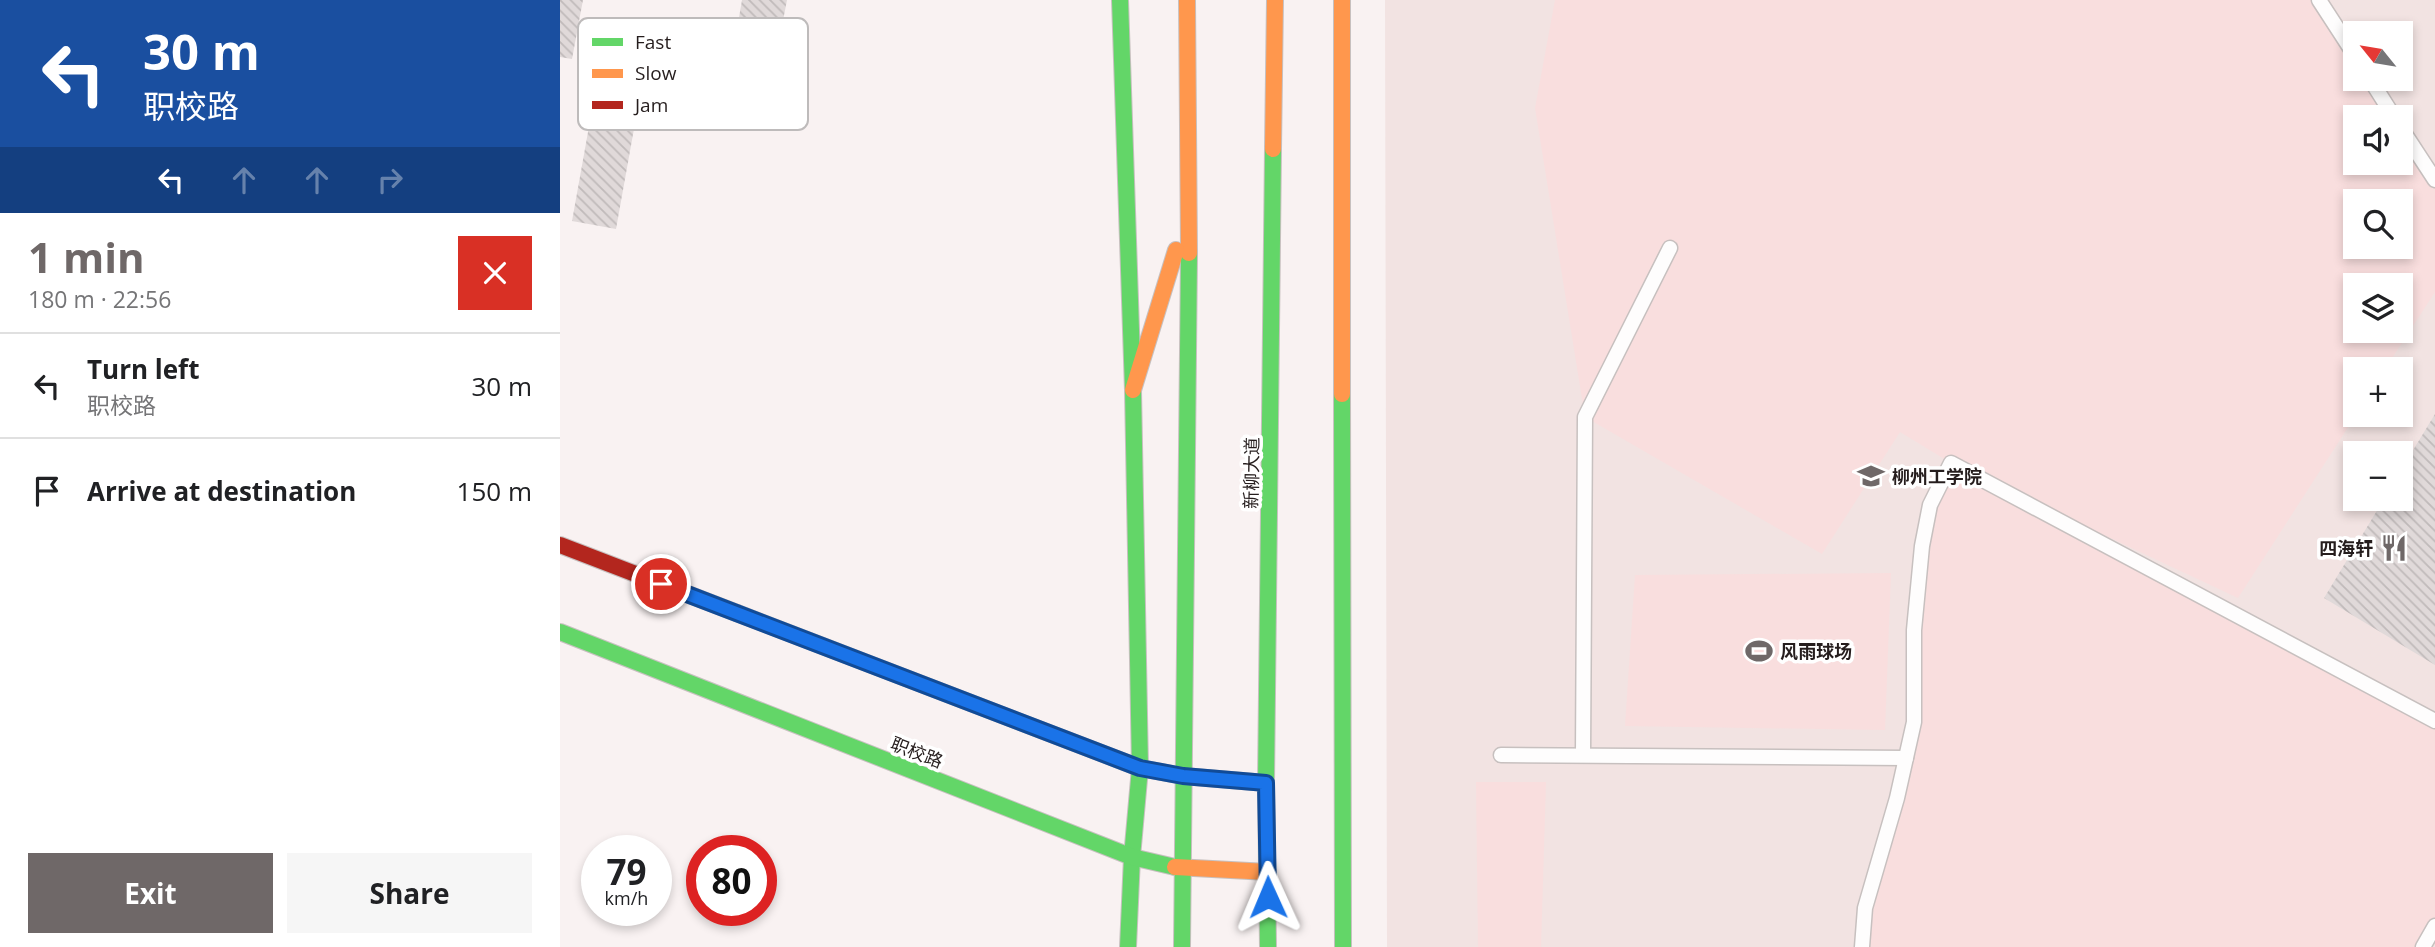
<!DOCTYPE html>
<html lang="en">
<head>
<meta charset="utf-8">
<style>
  body { margin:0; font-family:"Open Sans","Noto Sans SC",sans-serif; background:#f6f6f6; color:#202124; height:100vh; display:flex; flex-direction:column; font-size:26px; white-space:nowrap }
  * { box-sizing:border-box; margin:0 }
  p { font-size:23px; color:#757577 }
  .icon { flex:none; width:38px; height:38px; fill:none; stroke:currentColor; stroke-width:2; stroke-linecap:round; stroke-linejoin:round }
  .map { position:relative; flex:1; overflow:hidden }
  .details { display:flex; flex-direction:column; background:#fff; width:560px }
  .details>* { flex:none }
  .hud { background:#1a4fa0; color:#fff; overflow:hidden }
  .needle { width:46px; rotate:300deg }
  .tools { position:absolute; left:1783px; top:21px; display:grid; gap:14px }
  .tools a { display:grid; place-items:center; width:70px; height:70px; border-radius:0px; background:#fff; box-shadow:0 4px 10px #0003; font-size:35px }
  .speed { position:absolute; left:21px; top:835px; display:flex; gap:14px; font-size:35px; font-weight:700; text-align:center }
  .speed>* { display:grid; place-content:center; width:91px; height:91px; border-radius:50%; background:#fff; box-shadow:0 4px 10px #0003; line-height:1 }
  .speed small { font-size:18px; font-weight:400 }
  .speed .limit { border:10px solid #d22; background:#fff; color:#111 }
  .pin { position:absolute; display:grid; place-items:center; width:60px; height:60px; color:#fff; margin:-30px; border:4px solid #fff; border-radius:50%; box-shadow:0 2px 7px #0007 }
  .me { position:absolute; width:77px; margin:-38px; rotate:359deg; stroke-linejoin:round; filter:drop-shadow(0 0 5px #0008) }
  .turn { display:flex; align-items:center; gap:24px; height:147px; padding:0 28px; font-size:32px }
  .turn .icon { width:91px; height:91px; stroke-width:2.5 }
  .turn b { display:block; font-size:49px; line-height:60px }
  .lanes { display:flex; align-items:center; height:66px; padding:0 28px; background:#0003; justify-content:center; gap:35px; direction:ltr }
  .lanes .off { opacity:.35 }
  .round { display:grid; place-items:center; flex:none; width:74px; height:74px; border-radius:0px; background:#f6f6f6 }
  .headline { display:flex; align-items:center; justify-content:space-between; height:119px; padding:0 28px }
  h1 { font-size:42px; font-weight:700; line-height:52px; color:#6f6868 }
  .button { display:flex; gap:14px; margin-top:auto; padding:14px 28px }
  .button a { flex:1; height:80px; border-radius:0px; background:#6f6868; color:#fff; font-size:28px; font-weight:700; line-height:80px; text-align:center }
  .button a+a { background:#f6f6f6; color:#202124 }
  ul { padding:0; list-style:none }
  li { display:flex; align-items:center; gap:21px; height:105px; padding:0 28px; border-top:2px solid #e0e0e0 }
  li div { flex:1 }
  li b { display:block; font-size:26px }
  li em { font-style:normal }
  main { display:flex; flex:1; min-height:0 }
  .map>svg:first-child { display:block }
</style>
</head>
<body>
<main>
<section class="details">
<div class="hud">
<div class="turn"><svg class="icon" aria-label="left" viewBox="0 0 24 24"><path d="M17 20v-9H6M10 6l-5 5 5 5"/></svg><div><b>30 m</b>职校路</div></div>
<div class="lanes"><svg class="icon" aria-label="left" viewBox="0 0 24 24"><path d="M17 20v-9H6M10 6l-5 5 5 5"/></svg><svg class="icon off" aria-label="ahead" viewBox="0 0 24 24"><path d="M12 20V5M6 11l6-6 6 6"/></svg><svg class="icon off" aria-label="ahead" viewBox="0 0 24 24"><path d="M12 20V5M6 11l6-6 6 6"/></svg><svg class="icon off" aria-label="right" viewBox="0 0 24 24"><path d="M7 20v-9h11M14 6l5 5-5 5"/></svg></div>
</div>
<div class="headline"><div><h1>1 min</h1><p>180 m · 22:56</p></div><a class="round" style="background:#d93025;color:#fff"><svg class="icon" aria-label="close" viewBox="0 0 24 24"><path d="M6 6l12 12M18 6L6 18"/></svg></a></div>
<ul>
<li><svg class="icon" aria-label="left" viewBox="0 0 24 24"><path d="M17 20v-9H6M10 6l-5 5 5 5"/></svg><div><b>Turn left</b><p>职校路</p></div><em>30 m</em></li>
<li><svg class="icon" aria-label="arrive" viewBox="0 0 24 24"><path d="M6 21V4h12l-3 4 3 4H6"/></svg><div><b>Arrive at destination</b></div><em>150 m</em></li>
</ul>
<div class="button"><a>Exit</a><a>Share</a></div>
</section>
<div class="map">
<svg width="1875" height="947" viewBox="0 0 1875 947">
  <defs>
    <pattern id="building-back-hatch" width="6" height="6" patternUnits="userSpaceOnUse" patternTransform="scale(1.75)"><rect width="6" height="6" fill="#e0d9d9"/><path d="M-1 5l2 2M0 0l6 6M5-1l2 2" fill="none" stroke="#c0baba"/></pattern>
  </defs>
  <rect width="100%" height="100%" fill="#f9f2f2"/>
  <path fill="#f2e3e2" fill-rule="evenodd" d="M825,0H1875V947H827ZM1796,33H1841V79H1796ZM1796,117H1841V163H1796ZM1796,201H1841V247H1796ZM1796,285H1841V331H1796ZM1796,369H1841V415H1796ZM1796,453H1841V499H1796Z"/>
  <g fill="#f9dede" fill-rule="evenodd">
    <path d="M995,0H1759L1795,57L1796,79H1810L1834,117H1796V163H1841V128L1875,180V292L1825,369H1796V415L1678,598L1410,472L1875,721V928L1864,947H1302L1354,722L1362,546L1391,463L1340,432L1262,554L1025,417L975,108ZM1796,201H1841V247H1796ZM1796,285H1841V331H1796Z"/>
    <polygon points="1331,573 1325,730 1065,726 1075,575"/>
    <polygon points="916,782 986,782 981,947 918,947"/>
  </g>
  <g fill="url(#building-back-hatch)">
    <polygon points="0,0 23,0 12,59 0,57"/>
    <polygon points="182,0 227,0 220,36 177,29"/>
    <polygon points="35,93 79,101 56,229 12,221"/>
    <polygon points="1875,414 1875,665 1764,598 1824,499 1841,499 1841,470"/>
  </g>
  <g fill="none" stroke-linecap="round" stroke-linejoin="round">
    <defs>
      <g id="lane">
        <polyline points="1759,0 1796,57"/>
        <polyline points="1810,79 1834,117"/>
        <polyline points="1841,128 1875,180"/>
        <polyline points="941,755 1346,758"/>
        <polyline points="1023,755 1025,417 1110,248"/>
        <polyline points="1302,947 1305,908 1337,798 1354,722 1354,630 1362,546 1370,505 1391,463 1875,721"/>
        <polyline points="1863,947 1875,926"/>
      </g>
      <g id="fast">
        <polyline points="560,0 573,390 580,768 572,857 568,947"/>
        <polyline points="782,394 783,947"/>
        <polyline points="177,613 580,768 623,776 706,783"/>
        <polyline points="0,632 572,857 615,867"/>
        <polyline points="622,947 629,253"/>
        <polyline points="708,947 706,783 713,149"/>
      </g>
      <g id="slow">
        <polyline points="627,0 629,253"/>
        <polyline points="782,0 782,394"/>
        <polyline points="713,149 715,0"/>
        <polyline points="573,390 616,250"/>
        <polyline points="615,867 708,872"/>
      </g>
      <polyline id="jam" points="0,545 177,613"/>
    </defs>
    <use href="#lane" stroke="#c7c0bf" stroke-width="17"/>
    <use href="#fast" stroke="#c7c0bf" stroke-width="18"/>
    <use href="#slow" stroke="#c7c0bf" stroke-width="18"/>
    <use href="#jam" stroke="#c7c0bf" stroke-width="18"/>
    <use href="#lane" stroke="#fefdfd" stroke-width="14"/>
    <use href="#fast" stroke="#63d668" stroke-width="16"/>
    <use href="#slow" stroke="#ff974d" stroke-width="16"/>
    <use href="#jam" stroke="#b3261e" stroke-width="16"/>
  </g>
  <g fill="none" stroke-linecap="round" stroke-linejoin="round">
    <defs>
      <polyline id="route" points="101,584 580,768 623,776 706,783 708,897"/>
    </defs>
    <use href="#route" stroke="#114b97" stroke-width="18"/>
    <use href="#route" stroke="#1a73e8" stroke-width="12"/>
  </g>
  <defs>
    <symbol id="university-bare" viewBox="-9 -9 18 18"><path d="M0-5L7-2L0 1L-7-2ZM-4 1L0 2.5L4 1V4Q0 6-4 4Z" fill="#6f6868" stroke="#fff" stroke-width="2.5" paint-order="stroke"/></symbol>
    <symbol id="restaurant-bare" viewBox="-9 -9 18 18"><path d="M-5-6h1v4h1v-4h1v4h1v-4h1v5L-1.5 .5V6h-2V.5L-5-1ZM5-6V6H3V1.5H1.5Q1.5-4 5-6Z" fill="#6f6868" stroke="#fff" stroke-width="2.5" paint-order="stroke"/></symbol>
    <symbol id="stadium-bare" viewBox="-9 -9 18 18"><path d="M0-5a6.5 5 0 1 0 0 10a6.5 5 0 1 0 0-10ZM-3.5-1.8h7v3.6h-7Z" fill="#6f6868" stroke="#fff" stroke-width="2.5" paint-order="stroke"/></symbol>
  </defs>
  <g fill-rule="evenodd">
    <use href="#university-bare" x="1292" y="457" width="38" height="38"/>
    <use href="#restaurant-bare" x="1815" y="529" width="38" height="38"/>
    <use href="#stadium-bare" x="1180" y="632" width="38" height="38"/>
  </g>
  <g text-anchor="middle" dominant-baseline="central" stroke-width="7" stroke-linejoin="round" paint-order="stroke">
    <g font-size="18" fill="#251d1d" stroke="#fff">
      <text transform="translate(691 473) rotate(-89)">新柳大道</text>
      <text transform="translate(357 752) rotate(21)">职校路</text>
    </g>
    <g font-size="18" font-weight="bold" fill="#251d1d" stroke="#fff" text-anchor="start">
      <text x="1332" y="476">柳州工学院</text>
      <text x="1813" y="548" text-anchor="end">四海轩</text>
      <text x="1220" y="651">风雨球场</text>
    </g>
  </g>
  <rect x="18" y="18" width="230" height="112" rx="10" fill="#fff" stroke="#bebbbb" stroke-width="2"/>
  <rect x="32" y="38" width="31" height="8" fill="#63d668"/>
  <rect x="32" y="69" width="31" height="9" fill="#ff974d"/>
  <rect x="32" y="101" width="31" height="8" fill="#b3261e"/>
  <g font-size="19" fill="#251d1d">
    <text x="75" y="49">Fast</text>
    <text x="75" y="80">Slow</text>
    <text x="75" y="112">Jam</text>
  </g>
</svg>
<div class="tools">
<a><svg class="needle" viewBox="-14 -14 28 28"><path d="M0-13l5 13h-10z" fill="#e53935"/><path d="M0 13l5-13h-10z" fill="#757577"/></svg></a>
<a><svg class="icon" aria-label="sound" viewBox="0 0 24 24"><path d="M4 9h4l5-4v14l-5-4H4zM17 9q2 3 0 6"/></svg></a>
<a><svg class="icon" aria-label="search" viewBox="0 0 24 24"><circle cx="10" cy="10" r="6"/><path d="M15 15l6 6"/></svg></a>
<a><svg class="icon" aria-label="layers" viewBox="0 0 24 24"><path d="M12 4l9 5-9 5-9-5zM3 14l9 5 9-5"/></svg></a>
<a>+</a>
<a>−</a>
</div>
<div class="speed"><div>79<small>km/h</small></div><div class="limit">80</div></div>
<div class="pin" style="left:101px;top:584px;background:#d93025"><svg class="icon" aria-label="arrive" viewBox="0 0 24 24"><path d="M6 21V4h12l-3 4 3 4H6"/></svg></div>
<svg class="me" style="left:708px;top:897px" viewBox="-20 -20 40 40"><path d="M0-17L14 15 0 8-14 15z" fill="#1a73e8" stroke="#fff" stroke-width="4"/></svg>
</div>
</main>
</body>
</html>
